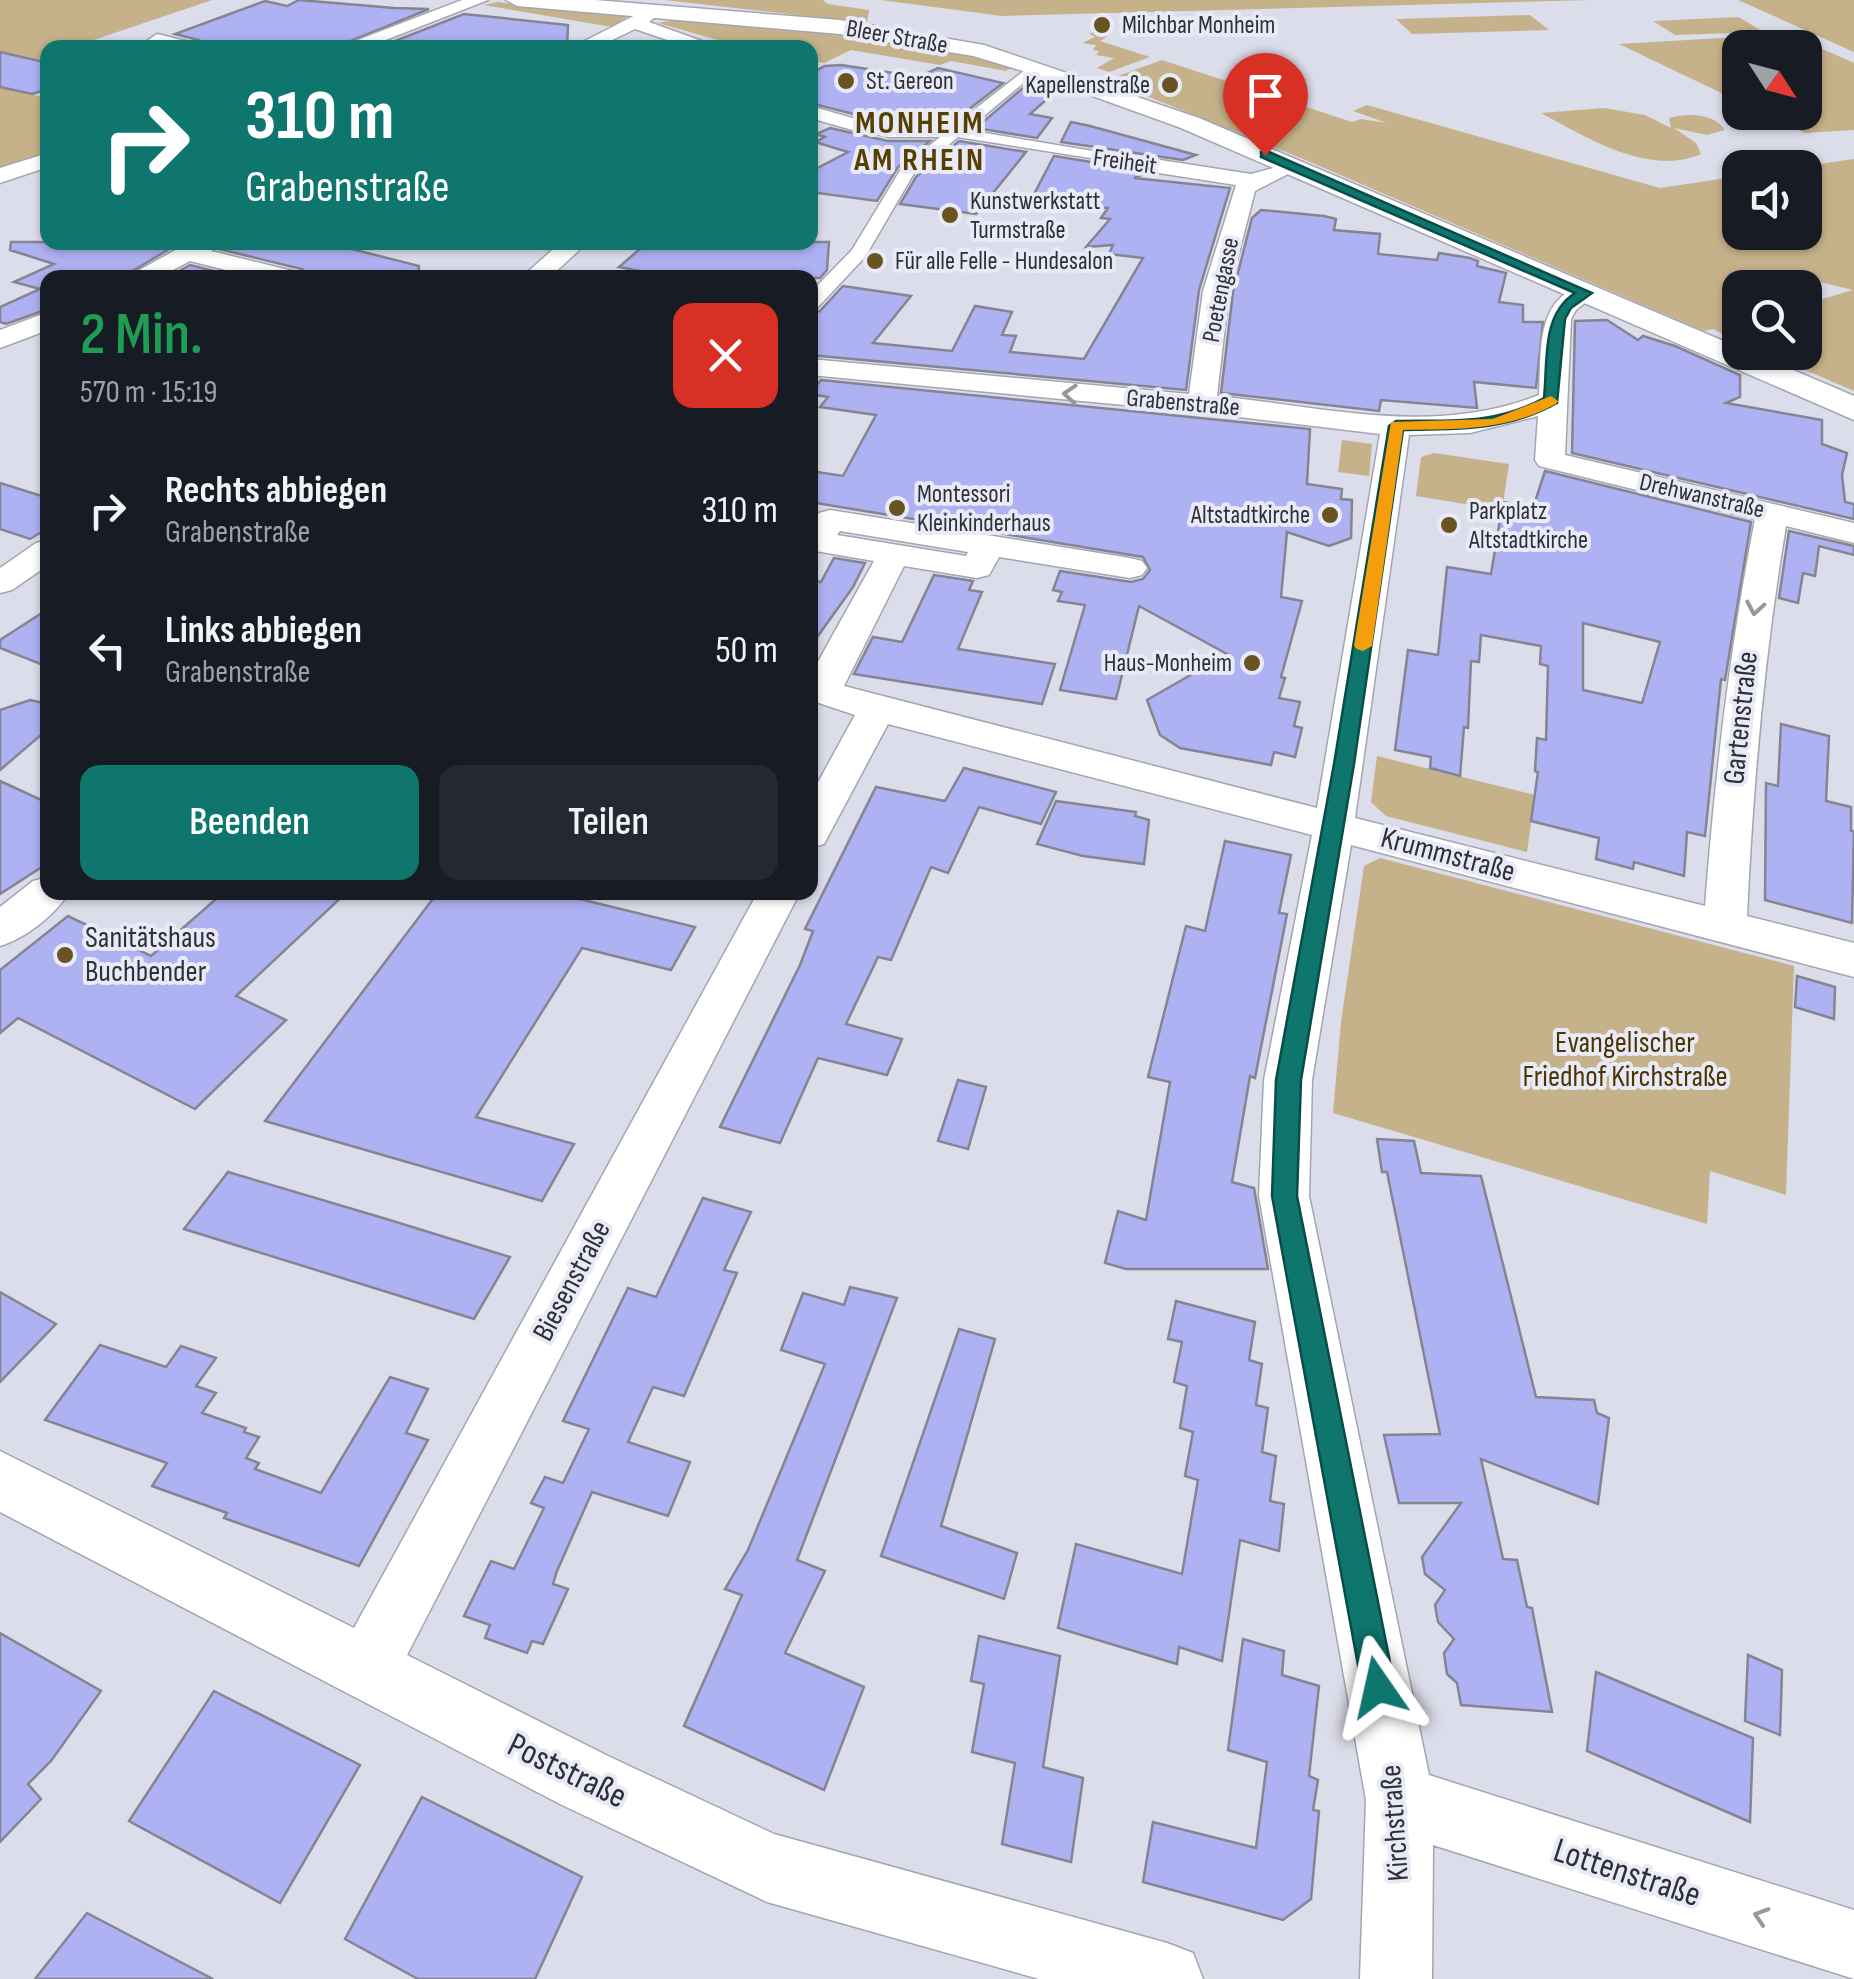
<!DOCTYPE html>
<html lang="de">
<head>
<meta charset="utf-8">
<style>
  body { margin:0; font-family:"Sofia Sans Condensed",sans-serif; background:#242831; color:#f1f3f6; height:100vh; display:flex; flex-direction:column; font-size:38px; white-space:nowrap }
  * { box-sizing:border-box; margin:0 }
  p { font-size:32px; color:#9ea1a6 }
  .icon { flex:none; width:55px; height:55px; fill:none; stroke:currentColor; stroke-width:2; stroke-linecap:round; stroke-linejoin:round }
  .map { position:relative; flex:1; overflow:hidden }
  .panel { position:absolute; left:40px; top:270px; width:778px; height:630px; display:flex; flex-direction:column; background:#171b24; border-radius:20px; box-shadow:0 2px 8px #0004 }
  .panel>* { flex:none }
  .hud { position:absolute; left:40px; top:40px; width:778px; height:210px; border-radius:20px; box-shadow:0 2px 8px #0004; background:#0f766e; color:#fff; overflow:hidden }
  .needle { width:65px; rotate:126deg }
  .tools { position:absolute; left:1722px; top:30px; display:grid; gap:20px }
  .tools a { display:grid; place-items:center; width:100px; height:100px; border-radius:20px; background:#171b24; box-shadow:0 2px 8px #0004; font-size:50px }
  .pin { position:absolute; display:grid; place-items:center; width:85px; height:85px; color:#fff; margin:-102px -42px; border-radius:50% 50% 50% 0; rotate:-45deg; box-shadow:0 0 10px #0007 }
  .pin .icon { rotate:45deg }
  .me { position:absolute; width:110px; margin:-55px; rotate:349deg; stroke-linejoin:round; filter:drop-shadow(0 0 8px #0008) }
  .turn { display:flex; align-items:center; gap:35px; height:210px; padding:0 40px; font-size:45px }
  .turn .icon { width:130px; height:130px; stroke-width:2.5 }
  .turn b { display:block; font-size:70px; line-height:85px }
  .round { display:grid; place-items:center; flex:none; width:105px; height:105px; border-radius:20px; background:#242831 }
  .headline { display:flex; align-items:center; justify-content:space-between; height:170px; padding:0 40px }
  h1 { font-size:60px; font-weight:600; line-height:75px; color:#1e9e55 }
  .cta { display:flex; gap:20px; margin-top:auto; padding:20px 40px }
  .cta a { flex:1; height:115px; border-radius:20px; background:#0f766e; color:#fff; font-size:40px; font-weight:600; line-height:115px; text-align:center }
  .cta a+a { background:#242831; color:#f1f3f6 }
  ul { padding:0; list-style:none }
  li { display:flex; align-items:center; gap:30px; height:140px; padding:0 40px }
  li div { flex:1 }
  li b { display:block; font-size:38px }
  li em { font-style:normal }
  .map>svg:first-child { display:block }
</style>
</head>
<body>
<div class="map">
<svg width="1854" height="1979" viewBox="0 0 1854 1979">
  <rect width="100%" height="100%" fill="#dcddea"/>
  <g fill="#c6b28a">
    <polygon points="0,0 212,0 73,47 48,48 47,76 13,90 47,98 47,152 0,170"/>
    <polygon points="664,0 823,0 828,4 869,10 867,23"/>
    <polygon points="881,0 1591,0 1002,16"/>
    <polygon points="1738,0 1854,0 1854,52"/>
    <polygon points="498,2 544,9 601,9 628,16 614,26 606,26 483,5"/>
    <polygon points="1530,15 1549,30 1412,34 1396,19"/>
    <polygon points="1739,17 1763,32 1675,35 1653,21"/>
    <path d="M683,18C793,29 907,35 1013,67L1006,71L951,61L940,65L851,50L824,63L810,60V48L742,47L658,23Z"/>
    <polygon points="1093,31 1108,36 1100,41 1150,57 1109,72 1097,68 1114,58 1096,55 1099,51 1093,50 1096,45 1082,43 1095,37 1090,34"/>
    <polygon points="1789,34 1854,63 1854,130 1805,133 1762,113 1805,112 1805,48 1740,48 1740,102 1619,44"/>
    <polygon points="1162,60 1352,122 1361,119 1387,123 1353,111 1367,105 1660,188 1740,176 1740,232 1805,232 1805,168 1798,167 1854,159 1854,391 1766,353 1805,352 1805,304 1853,290 1820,282 1805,291 1805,288 1740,288 1740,342 1713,329 1704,331 1303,159 1107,80"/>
    <path d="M1604,108L1645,115L1671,128L1669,118C1687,113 1714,113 1725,130L1707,135L1674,128L1696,143L1701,154C1648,177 1586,137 1541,113Z"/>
    <polygon points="1342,440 1372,444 1369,476 1338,472"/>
    <polygon points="1434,453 1509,464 1502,510 1416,496 1421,457"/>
    <polygon points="1377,756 1535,795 1527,852 1386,816 1371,802"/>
    <polygon points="1380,858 1794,966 1786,1195 1710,1171 1707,1224 1333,1113 1341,1022 1364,866"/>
  </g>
  <g fill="#aeb2f3" stroke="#848591" stroke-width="2.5" fill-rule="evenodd">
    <polygon points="299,0 394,8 429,9 334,48 203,48 199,40 175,34 265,1 287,6"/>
    <polygon points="464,14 568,25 567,48 377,48"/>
    <polygon points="0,52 48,63 48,89 32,94 0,87"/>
    <polygon points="841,65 919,77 938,68 1003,83 951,123 889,123 810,103 810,74 825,66"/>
    <polygon points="1024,87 1053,94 1030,114 1052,118 1037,138 976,128"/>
    <polygon points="1071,122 1090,126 1196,155 1183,160 1061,142"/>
    <polygon points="830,128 888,141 930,141 898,167 877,201 810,192 810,172 848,152 815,142 825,137 816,134"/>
    <polygon points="959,141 1026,152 976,214 900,204 916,177"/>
    <polygon points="1054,156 1128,168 1144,174 1134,178 1230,188 1199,290 1186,390 810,355 810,313 820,311 843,286 911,296 873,343 952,351 975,306 1012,312 1002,335 1016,336 1010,352 1084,359 1143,258 1109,254 1113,245 1086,247 1110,219 1101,218 1108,208 1031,200"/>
    <polygon points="1261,210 1324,216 1336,219 1334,230 1380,234 1378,254 1437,260 1439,253 1470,258 1478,261 1477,266 1506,273 1499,302 1523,305 1523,322 1543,322 1536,388 1474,382 1477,408 1381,400 1379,411 1221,393 1233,292 1252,218"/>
    <polygon points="11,242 181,242 121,278 48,278 48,309 6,324 0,322 0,307 40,289 14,282 54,264 10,250"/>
    <polygon points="226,242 324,242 419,266 418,278 308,278 302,269 219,249"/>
    <polygon points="648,242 829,242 827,270 820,278 676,278 619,267"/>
    <polygon points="190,265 241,278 167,278"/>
    <polygon points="1607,320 1638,340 1643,336 1675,346 1740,375 1740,397 1726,403 1822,420 1822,444 1847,453 1842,475 1845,502 1854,504 1854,519 1572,453 1575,321"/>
    <polygon points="821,380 1310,429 1307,484 1342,489 1341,499 1352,500 1351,538 1329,546 1287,532 1281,597 1302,601 1281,677 1285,678 1279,698 1300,702 1294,726 1302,728 1295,757 1274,752 1271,765 1180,748 1160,735 1147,700 1227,654 1139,606 1116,699 1060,690 1085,605 1058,601 1062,592 1053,590 1060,571 1131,582 1143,579 1150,570 1143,557 810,502 810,471 843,476 876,415 820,407 828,397 810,394"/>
    <path d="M1545,471L1751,522L1725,680L1721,679L1705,836L1687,832L1684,876L1634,862L1633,869L1596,859L1599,838L1531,821L1538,772L1535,771L1537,738L1546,740L1548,666L1540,664L1541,646L1481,635L1479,662L1471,661L1468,728L1464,727L1460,776L1430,768L1431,757L1395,750L1408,650L1438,655L1447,567L1491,574L1503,502L1533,508ZM1583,623L1660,642L1642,703L1583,690Z"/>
    <polygon points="0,483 48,498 48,528 30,539 0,529"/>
    <polygon points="1789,531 1854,546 1854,555 1819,546 1815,576 1803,573 1798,603 1779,598"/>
    <polygon points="834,558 865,563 853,587 810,647 810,580 821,582"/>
    <polygon points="934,575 973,581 969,590 982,592 958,649 1055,664 1042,704 854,674 873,637 902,642"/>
    <polygon points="48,609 48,667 0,648 0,640"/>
    <polygon points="30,700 48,704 48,729 0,770 0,710"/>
    <polygon points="1781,724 1829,736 1826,801 1851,807 1851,831 1854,831 1852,923 1765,900 1766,783 1778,786"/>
    <polygon points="964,768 1056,792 1041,824 979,807 948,873 931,867 891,960 878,957 846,1024 902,1039 887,1075 818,1058 780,1143 720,1127 800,965 813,931 805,929 876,787 945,801"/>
    <polygon points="0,781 48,803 48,863 0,894"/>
    <polygon points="1056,801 1136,812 1135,816 1149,820 1144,864 1083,856 1037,844"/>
    <polygon points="1225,841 1291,855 1279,913 1287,914 1255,1078 1250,1076 1232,1182 1254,1188 1268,1269 1126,1269 1105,1263 1118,1211 1146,1220 1170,1082 1148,1077 1186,926 1205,931"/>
    <polygon points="224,892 347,892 236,996 286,1020 195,1109 18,1018 0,1033 0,970 68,916 151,956"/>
    <polygon points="438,892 551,892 695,927 671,970 582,948 476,1117 574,1144 542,1201 265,1121"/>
    <polygon points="1797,976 1835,987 1834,1019 1795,1007"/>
    <polygon points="958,1080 986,1087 968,1149 938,1141"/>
    <polygon points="1377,1139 1414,1141 1421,1173 1481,1176 1536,1397 1594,1400 1597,1413 1609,1418 1598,1504 1481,1459 1503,1559 1517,1560 1527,1607 1532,1608 1552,1712 1461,1705 1457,1683 1447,1674 1444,1653 1454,1639 1438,1622 1435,1605 1445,1590 1425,1574 1422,1557 1461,1503 1399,1503 1384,1435 1440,1434 1387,1172 1382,1172"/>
    <polygon points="228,1172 383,1218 510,1257 474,1319 184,1229"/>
    <polygon points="703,1198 751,1212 724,1270 737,1273 684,1396 653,1387 628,1442 690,1462 668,1516 592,1492 557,1571 553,1584 568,1589 543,1644 532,1641 527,1653 485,1638 490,1625 464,1616 491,1561 514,1569 544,1508 531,1503 545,1477 563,1483 589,1429 563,1421 628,1288 656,1297"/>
    <polygon points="850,1287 897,1298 797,1560 825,1571 785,1653 864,1687 824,1790 684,1726 742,1595 725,1589 748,1550 825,1364 781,1350 803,1293 844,1305"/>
    <polygon points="0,1292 56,1324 0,1382"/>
    <polygon points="1176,1301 1255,1322 1249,1360 1262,1364 1256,1405 1268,1408 1262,1452 1276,1456 1270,1501 1284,1504 1279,1551 1240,1540 1222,1661 1179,1647 1177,1664 1058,1628 1076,1544 1182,1574 1198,1480 1185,1476 1193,1432 1180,1428 1187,1386 1174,1382 1182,1342 1168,1339"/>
    <polygon points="959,1329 995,1339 941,1526 1017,1553 1004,1599 881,1556"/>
    <polygon points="100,1345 166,1367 181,1346 216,1358 196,1386 216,1393 202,1413 246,1428 244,1432 259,1437 246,1458 259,1463 255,1469 321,1493 390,1377 428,1389 406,1433 428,1440 359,1566 224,1518 227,1513 152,1486 167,1463 45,1420"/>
    <polygon points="0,1633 101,1691 51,1761 28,1784 41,1799 0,1842"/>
    <polygon points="979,1636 1060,1656 1043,1767 1083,1778 1071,1862 1002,1844 1015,1763 972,1752 984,1684 971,1681"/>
    <polygon points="1243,1639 1284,1651 1282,1675 1319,1686 1309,1776 1318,1780 1313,1810 1319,1811 1311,1899 1283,1920 1143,1882 1153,1822 1256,1848 1267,1762 1228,1750"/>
    <polygon points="1748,1655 1782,1670 1780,1735 1745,1721"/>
    <polygon points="1596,1672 1753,1738 1750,1822 1587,1751"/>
    <polygon points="214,1691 360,1765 280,1903 129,1821"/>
    <polygon points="422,1797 582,1877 535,1979 418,1979 345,1939"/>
    <polygon points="87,1913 127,1934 213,1979 35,1979"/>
  </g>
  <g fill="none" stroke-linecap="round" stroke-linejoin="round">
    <defs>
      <polygon id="pedestrian" points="1034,63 1041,67 1039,70 967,130 1141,159 1149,164 1147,167 958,137 913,175 865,257 817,308 810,310 810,293 852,250 901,169 940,137 889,137 851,128 851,122 889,127 952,127"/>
      <g id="minor">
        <polygon points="462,0 488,0 365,48 337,48"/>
        <polygon points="655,5 664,10 649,22 721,48 691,48 635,29 596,48 571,48"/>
        <polygon points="157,34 198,44 200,48 150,44 148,40"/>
        <polygon points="810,106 863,121 867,125 856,131 810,118"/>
        <polygon points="48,153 48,167 0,183 0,168"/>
        <path d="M1141,157L1251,174L1277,167L1288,174L1255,191L1229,291L1217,396C1326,407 1434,437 1539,395C1542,353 1534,298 1585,285L1598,293L1576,310L1571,319L1565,455L1854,523V543L1786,526C1764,656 1753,785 1747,916L1854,943V977L1351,845L1312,1080L1309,1196L1429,1775L1854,1910V1979L1433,1845L1432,1979H1360L1366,1800L1259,1196L1264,1080L1312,835L888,724L824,844L810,848V797L855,715L810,700V676L874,561L810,550V527L819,513L830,510L1130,558L1142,561L1147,568L1142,575L1130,578L999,557L989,575L977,578L904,566L844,686L1317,808L1380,434L1198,412L810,375V359L1189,394L1203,291L1236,185L1133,169L1130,164L1133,159ZM1538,416L1535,460L1539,466L1755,519C1730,648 1715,775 1705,906L1355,818L1409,435L1470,433ZM840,531L968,552L966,556L837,535Z"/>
        <polygon points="190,242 222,242 211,251 301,273 304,278 258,278 190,261 158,278 125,278"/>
        <polygon points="561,242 588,242 549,278 521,278"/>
        <polygon points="48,312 48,330 0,348 0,330"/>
        <polygon points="48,540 48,565 12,590 0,593 0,568 36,543"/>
        <path d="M48,877V892H69C56,915 24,939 0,946V907L33,881Z"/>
        <polygon points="758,892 800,892 407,1655 608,1756 774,1834 1167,1943 1193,1953 1203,1979 1039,1979 767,1902 560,1804 0,1512 0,1451 354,1628"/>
      </g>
      <polygon id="tertiary" points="506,0 595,0 840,20 984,45 1199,118 1740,348 1740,352 1751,352 1854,396 1854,420 1181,128 1026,72 973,56 840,34 517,6"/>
    </defs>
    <use href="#pedestrian" stroke="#a4a5b2" stroke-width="3"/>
    <use href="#minor" stroke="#a4a5b2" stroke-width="3"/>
    <use href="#tertiary" stroke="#a4a5b2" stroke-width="3"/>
    <use href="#pedestrian" fill="#fff" fill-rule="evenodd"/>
    <use href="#minor" fill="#fff" fill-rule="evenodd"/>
    <use href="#tertiary" fill="#fff" fill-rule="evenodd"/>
  </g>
  <defs><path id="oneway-chevron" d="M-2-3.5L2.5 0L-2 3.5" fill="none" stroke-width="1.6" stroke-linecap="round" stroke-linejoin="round" transform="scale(2.5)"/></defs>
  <g stroke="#97989a">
    <use href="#oneway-chevron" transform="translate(1070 394) rotate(-176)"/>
    <use href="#oneway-chevron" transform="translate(1755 608) rotate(100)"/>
    <use href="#oneway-chevron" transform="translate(1761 1916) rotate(-162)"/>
  </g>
  <path fill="#0f766e" stroke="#0a4d48" stroke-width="2.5" d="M1261,152H1269L1592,293L1571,308L1565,319L1557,403C1507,431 1459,429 1403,430L1354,764L1301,1080L1297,1196L1395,1687L1390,1699L1378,1703L1367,1699L1362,1687L1272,1196L1276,1080L1334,764L1389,426L1396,421C1451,420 1495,425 1544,398C1548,361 1541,315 1575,293L1261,157Z"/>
  <path fill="#f59e0b" d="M1551,396L1558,401L1556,404C1506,431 1458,429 1403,430L1372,646L1363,651L1357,649L1354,646L1391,422L1493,419Z"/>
  <g fill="#6a5323" stroke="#e9eaf8" stroke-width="4">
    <circle cx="1102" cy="25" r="10"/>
    <circle cx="846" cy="81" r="10"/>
    <circle cx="1170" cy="85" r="10"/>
    <circle cx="950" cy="215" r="10"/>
    <circle cx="875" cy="261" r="10"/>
    <circle cx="897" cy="508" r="10"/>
    <circle cx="1330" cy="515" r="10"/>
    <circle cx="1449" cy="525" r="10"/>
    <circle cx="1252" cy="663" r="10"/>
    <circle cx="65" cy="955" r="10"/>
  </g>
  <g text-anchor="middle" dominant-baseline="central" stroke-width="8" stroke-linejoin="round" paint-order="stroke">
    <g font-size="25" fill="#2f3035" stroke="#e9eaf8" text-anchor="start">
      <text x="1122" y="25">Milchbar Monheim</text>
      <text x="866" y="81">St. Gereon</text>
      <text x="1150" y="85" text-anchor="end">Kapellenstraße</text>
      <text x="970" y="201">Kunstwerkstatt<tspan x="970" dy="29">Turmstraße</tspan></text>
      <text x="895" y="261">Für alle Felle - Hundesalon</text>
      <text x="917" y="494">Montessori<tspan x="917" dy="29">Kleinkinderhaus</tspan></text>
      <text x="1469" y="511">Parkplatz<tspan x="1469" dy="29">Altstadtkirche</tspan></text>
      <text x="1310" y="515" text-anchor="end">Altstadtkirche</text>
      <text x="1232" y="663" text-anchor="end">Haus-Monheim</text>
    </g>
    <g font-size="25" fill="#2f3035" stroke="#e9eaf8">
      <text transform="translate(897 37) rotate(10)">Bleer Straße</text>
      <text transform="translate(1125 162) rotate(8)">Freiheit</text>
      <text transform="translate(1221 290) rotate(-79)">Poetengasse</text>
      <text transform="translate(1183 403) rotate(5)">Grabenstraße</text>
      <text transform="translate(1702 496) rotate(13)">Drehwanstraße</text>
    </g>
    <g font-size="30" fill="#2f3035" stroke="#e9eaf8">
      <text transform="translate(1741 718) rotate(-84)">Gartenstraße</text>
      <text transform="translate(1448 855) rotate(15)">Krummstraße</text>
      <text transform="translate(572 1281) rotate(-62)">Biesenstraße</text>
      <text transform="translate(1395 1823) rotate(-94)">Kirchstraße</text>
    </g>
    <g font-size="30" fill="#2f3035" stroke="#e9eaf8" text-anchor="start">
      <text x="85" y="938">Sanitätshaus<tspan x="85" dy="34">Buchbender</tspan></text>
    </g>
    <g font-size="30" fill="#4c3600" stroke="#e9eaf8">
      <text x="1625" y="1043">Evangelischer<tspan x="1625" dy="34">Friedhof Kirchstraße</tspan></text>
    </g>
    <g font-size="32" font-weight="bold" letter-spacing="2.5" fill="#573f00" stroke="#e9eaf8">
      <text x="920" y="123">MONHEIM<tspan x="920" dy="37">AM RHEIN</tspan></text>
    </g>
    <g font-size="35" fill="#2f3035" stroke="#e9eaf8">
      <text transform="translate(567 1771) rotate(26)">Poststraße</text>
      <text transform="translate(1627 1873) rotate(18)">Lottenstraße</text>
    </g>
  </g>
</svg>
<div class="tools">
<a><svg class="needle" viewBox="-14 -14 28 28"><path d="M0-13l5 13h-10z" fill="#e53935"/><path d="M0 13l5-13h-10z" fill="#9ea1a6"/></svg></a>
<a><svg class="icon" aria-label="sound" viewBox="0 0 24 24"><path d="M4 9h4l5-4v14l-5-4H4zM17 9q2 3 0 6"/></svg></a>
<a><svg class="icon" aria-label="search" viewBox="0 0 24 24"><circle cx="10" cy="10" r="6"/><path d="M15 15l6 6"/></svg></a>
</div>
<div class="pin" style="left:1265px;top:155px;background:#d93025"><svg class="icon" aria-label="arrive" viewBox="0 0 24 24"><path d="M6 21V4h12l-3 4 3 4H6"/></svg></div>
<svg class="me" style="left:1378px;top:1687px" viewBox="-20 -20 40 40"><path d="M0-17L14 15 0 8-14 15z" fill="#0f766e" stroke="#fff" stroke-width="4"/></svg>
<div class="hud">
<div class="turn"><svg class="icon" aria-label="right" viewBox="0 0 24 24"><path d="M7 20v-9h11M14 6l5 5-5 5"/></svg><div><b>310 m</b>Grabenstraße</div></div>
</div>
<section class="panel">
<div class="headline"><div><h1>2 Min.</h1><p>570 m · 15:19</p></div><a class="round" style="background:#d93025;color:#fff"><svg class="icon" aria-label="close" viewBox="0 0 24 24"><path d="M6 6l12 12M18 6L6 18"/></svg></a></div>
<ul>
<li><svg class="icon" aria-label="right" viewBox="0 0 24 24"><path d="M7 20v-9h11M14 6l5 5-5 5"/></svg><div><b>Rechts abbiegen</b><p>Grabenstraße</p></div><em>310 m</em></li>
<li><svg class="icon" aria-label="left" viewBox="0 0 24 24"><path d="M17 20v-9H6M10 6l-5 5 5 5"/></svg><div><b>Links abbiegen</b><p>Grabenstraße</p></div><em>50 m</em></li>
</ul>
<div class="cta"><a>Beenden</a><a>Teilen</a></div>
</section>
</div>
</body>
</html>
